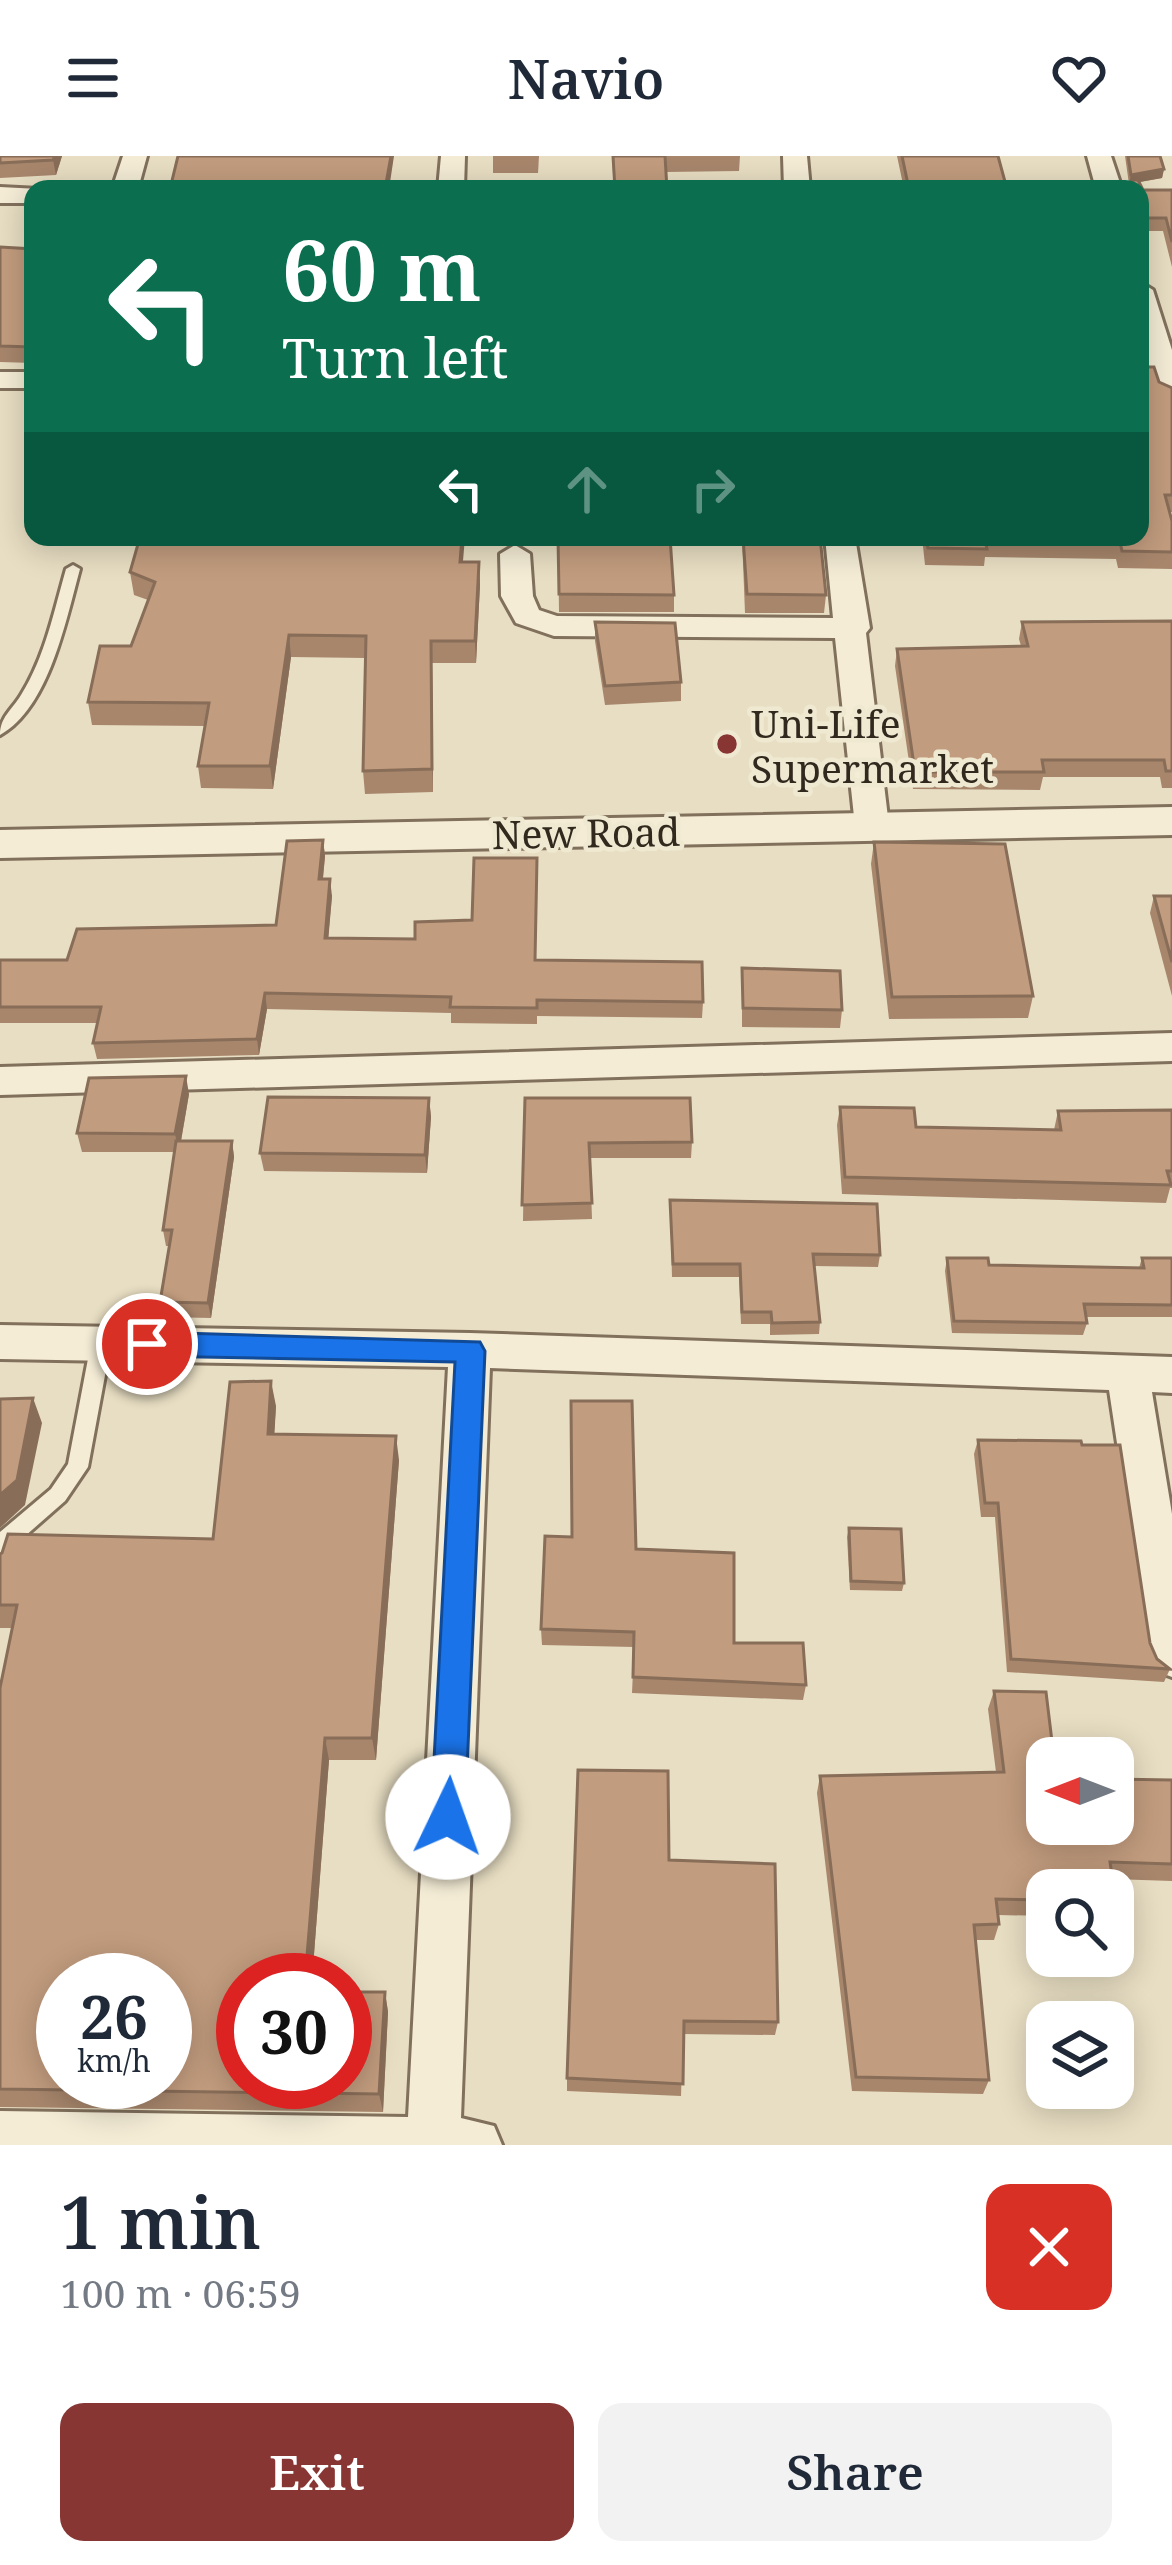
<!DOCTYPE html>
<html lang="en">
<head>
<meta charset="utf-8">
<style>
  body { margin:0; font-family:"Noto Serif",serif; background:#f2f2f3; color:#1f2937; height:100vh; display:flex; flex-direction:column; font-size:45px; white-space:nowrap }
  * { box-sizing:border-box; margin:0 }
  p { font-size:39px; color:#747a83 }
  .icon { flex:none; width:66px; height:66px; fill:none; stroke:currentColor; stroke-width:2; stroke-linecap:round; stroke-linejoin:round }
  .map { position:relative; height:1989px; overflow:hidden }
  .details { display:flex; flex-direction:column; background:#fff; flex:1 }
  .details>* { flex:none }
  .guide { position:absolute; left:24px; top:24px; width:1125px; height:366px; border-radius:24px; box-shadow:0 6px 30px #0003; background:#0b6e4f; color:#fff; overflow:hidden }
  .needle { width:78px; rotate:270deg }
  .fabs { position:absolute; left:1026px; top:1581px; display:grid; gap:24px }
  .fabs a { display:grid; place-items:center; width:108px; height:108px; border-radius:24px; background:#fff; box-shadow:0 6px 30px #0003; font-size:60px }
  .speed { position:absolute; left:36px; top:1797px; display:flex; gap:24px; font-size:60px; font-weight:700; text-align:center }
  .speed>* { display:grid; place-content:center; width:156px; height:156px; border-radius:50%; background:#fff; box-shadow:0 6px 30px #0003; line-height:1 }
  .speed small { font-size:30px; font-weight:400 }
  .speed .limit { border:18px solid #d22; background:#fff; color:#111 }
  .pin { position:absolute; display:grid; place-items:center; width:102px; height:102px; color:#fff; margin:-51px; border:6px solid #fff; border-radius:50%; box-shadow:0 3px 12px #0007 }
  .me { position:absolute; width:132px; margin:-66px; rotate:3deg; stroke-linejoin:round; filter:drop-shadow(0 0 9px #0008) }
  .turn { display:flex; align-items:center; gap:42px; height:252px; padding:0 60px; font-size:54px }
  .turn .icon { width:156px; height:156px; stroke-width:2.5 }
  .turn b { display:block; font-size:84px; line-height:102px }
  .lanes { display:flex; align-items:center; height:114px; padding:0 60px; background:#0003; justify-content:center; gap:60px; direction:ltr }
  .lanes .off { opacity:.35 }
  .round { display:grid; place-items:center; flex:none; width:126px; height:126px; border-radius:24px; background:#f2f2f3 }
  .summary { display:flex; align-items:center; justify-content:space-between; height:204px; padding:0 60px }
  h1 { font-size:72px; font-weight:600; line-height:90px }
  .cta { display:flex; gap:24px; margin-top:auto; padding:24px 60px }
  .cta a { flex:1; height:138px; border-radius:24px; background:#883634; color:#fff; font-size:48px; font-weight:600; line-height:138px; text-align:center }
  .cta a+a { background:#f2f2f3; color:#1f2937 }
  header { display:flex; justify-content:space-between; align-items:center; height:156px; padding:0 60px; background:#fff; font-size:54px; font-weight:600 }
  .map>svg:first-child { display:block }
</style>
</head>
<body>
<header><svg class="icon" aria-label="menu" viewBox="0 0 24 24"><path d="M4 6h16M4 12h16M4 18h16"/></svg>Navio<svg class="icon" aria-label="heart" viewBox="0 0 24 24"><path d="M12 20l-8-8c-3-5 5-10 8-4 3-6 11-1 8 4z"/></svg></header>
<div class="map">
<svg width="1172" height="1989" viewBox="0 0 1172 1989">
  <rect width="100%" height="100%" fill="#e8dec3"/>
  <g fill="none" stroke-linecap="round" stroke-linejoin="round">
    <defs>
      <g id="service">
        <path d="M73,409L80,413C66,464 49,552 0,579C0,561 12,554 21,539C45,501 54,455 66,413Z"/>
        <polygon points="101,1179 108,1181 111,1187 88,1311 65,1345 16,1388 7,1420 0,1423 0,1376 51,1333 68,1308 91,1187 94,1181"/>
      </g>
      <g id="minor">
        <polygon points="123,0 147,0 138,33 112,33"/>
        <polygon points="441,0 465,0 464,33 438,33"/>
        <polygon points="783,0 807,0 810,33 784,33"/>
        <polygon points="1087,0 1111,0 1122,33 1096,33"/>
        <polygon points="0,31 39,33 33,33 33,47 0,47"/>
        <polygon points="1140,126 1153,134 1172,194 1172,247 1158,239 1140,179"/>
        <rect x="0" y="216" width="33" height="16"/>
        <polygon points="825,381 855,381 870,472 866,477 889,670 884,678 860,678 855,670 835,482 554,480 516,467 501,440 500,398 515,389 530,398 533,440 539,454 557,460 833,462"/>
        <polygon points="1172,877 1172,905 0,939 0,911"/>
        <polygon points="0,1169 470,1177 1172,1201 1172,1237 1152,1236 1172,1358 1172,1521 1156,1515 1149,1500 1109,1234 490,1212 461,1962 494,1970 502,1989 0,1989 0,1955 408,1961 448,1211 0,1203"/>
      </g>
      <polygon id="tertiary" points="1172,651 1172,679 0,702 0,674"/>
    </defs>
    <use href="#service" stroke="#80705c" stroke-width="6"/>
    <use href="#minor" stroke="#80705c" stroke-width="6"/>
    <use href="#tertiary" stroke="#80705c" stroke-width="6"/>
    <use href="#service" fill="#f4ecd5" fill-rule="evenodd"/>
    <use href="#minor" fill="#f4ecd5" fill-rule="evenodd"/>
    <use href="#tertiary" fill="#f4ecd5" fill-rule="evenodd"/>
  </g>
  <g fill="#a7866c">
    <polygon points="0,0 62,0 56,19 0,22"/>
    <polygon points="493,0 539,0 538,17 493,17"/>
    <polygon points="612,0 740,0 739,15 666,16 667,33 614,33"/>
    <polygon points="897,0 998,0 1007,33 904,33"/>
    <polygon points="1125,0 1160,0 1164,13 1162,22 1139,26 1143,34 1172,34 1172,111 1163,75 1140,75 1140,33 1131,33 1132,27 1129,28"/>
    <polygon points="0,91 33,93 33,207 0,206"/>
    <polygon points="1159,226 1172,232 1172,356 1169,356 1172,365 1172,413 1118,412 1116,403 985,401 984,410 925,409 922,381 1140,381"/>
    <polygon points="558,381 674,439 674,456 559,456"/>
    <polygon points="742,381 820,381 826,439 824,457 745,457"/>
    <polygon points="479,406 480,429 476,507 432,507 433,636 365,638 363,615 365,502 291,501 273,633 201,632 198,610 205,570 92,569 88,546 131,490 148,444 134,439 130,416"/>
    <polygon points="1172,465 1172,632 1162,632 1160,621 1043,621 1040,634 913,633 895,510 897,493 1021,490 1019,483 1022,466"/>
    <polygon points="595,466 681,526 681,545 605,549 595,485"/>
    <polygon points="323,684 325,700 323,723 332,740 328,782 536,804 703,846 702,862 537,860 537,868 451,867 451,857 267,853 259,899 97,903 93,887 98,867 0,867 0,804 67,804 276,769"/>
    <polygon points="874,686 1033,840 1028,862 889,863 871,708"/>
    <polygon points="1154,740 1172,740 1172,840 1150,757"/>
    <polygon points="742,812 842,854 840,872 742,871"/>
    <polygon points="189,938 181,985 232,985 234,1001 211,1162 164,1161 160,1146 170,1090 166,1090 163,1074 174,996 82,996 77,977"/>
    <polygon points="429,942 431,961 427,1017 264,1015 260,997"/>
    <polygon points="525,942 692,986 691,1002 590,1002 592,1063 523,1065"/>
    <polygon points="840,951 916,971 1054,974 1058,955 1172,954 1172,1032 1170,1032 1166,1047 842,1038 837,969"/>
    <polygon points="670,1044 880,1099 878,1111 814,1110 820,1166 819,1178 770,1179 770,1168 741,1168 739,1121 672,1121"/>
    <polygon points="947,1102 989,1109 1139,1112 1142,1102 1172,1102 1172,1161 1086,1161 1087,1167 1083,1179 952,1177 945,1115"/>
    <polygon points="276,1250 274,1278 399,1304 376,1604 329,1604 312,1824 243,1824 243,1926 385,1836 388,1856 383,1956 0,1951 0,1532 13,1472 0,1472 0,1398 213,1383"/>
    <polygon points="978,1284 1150,1487 1157,1503 1170,1513 1164,1526 1007,1516 995,1361 981,1361 974,1298"/>
    <polygon points="849,1372 904,1427 902,1435 850,1434 847,1381"/>
    <polygon points="636,1393 734,1487 806,1529 803,1544 632,1537 634,1491 542,1489 541,1473"/>
    <polygon points="994,1535 1047,1668 1172,1624 1172,1725 1112,1723 1116,1746 1113,1752 1113,1734 1047,1734 1047,1760 998,1759 999,1768 994,1784 976,1784 989,1924 983,1938 852,1935 817,1637 820,1620 996,1616 988,1553"/>
    <polygon points="669,1704 778,1866 775,1879 683,1878 681,1940 567,1935 567,1922"/>
  </g>
  <g fill="#886d58">
    <polygon points="55,0 62,0 56,19 53,4"/>
    <polygon points="391,0 394,0 389,33 385,33"/>
    <polygon points="1164,13 1162,22 1129,28 1131,19"/>
    <polygon points="462,381 465,381 461,429 460,406"/>
    <polygon points="479,406 480,429 476,507 475,485"/>
    <polygon points="289,479 291,501 273,633 270,610"/>
    <polygon points="431,485 432,507 433,636 432,613"/>
    <polygon points="323,684 325,700 321,740 319,723"/>
    <polygon points="330,723 332,740 327,798 325,782"/>
    <polygon points="265,837 267,853 259,899 257,883"/>
    <polygon points="186,920 189,938 179,996 175,978"/>
    <polygon points="429,942 431,961 427,1017 425,999"/>
    <polygon points="232,985 234,1001 211,1162 208,1147"/>
    <polygon points="271,1225 276,1250 273,1303 268,1278"/>
    <polygon points="33,1242 42,1267 25,1349 0,1372 0,1339"/>
    <polygon points="396,1280 399,1304 376,1604 372,1582"/>
    <polygon points="325,1582 329,1604 312,1824 305,1824"/>
    <polygon points="385,1836 388,1856 383,1956 379,1938"/>
  </g>
  <g fill="#c29c7e" stroke="#886d58" stroke-width="3" fill-rule="evenodd">
    <polygon points="0,0 55,0 53,4 0,7"/>
    <polygon points="178,0 391,0 385,33 170,33"/>
    <polygon points="613,0 665,0 667,33 615,33"/>
    <polygon points="902,0 998,0 1007,33 909,33"/>
    <polygon points="1128,0 1160,0 1164,13 1131,19"/>
    <polygon points="1132,24 1138,24 1143,34 1172,34 1172,86 1166,62 1140,62 1140,33 1134,33"/>
    <polygon points="0,91 33,93 33,191 0,190"/>
    <polygon points="1140,211 1154,211 1159,226 1172,232 1172,339 1165,339 1172,365 1172,396 1122,395 1120,386 985,384 987,393 928,392 926,381 1140,381"/>
    <polygon points="140,381 462,381 460,406 479,406 475,485 431,485 432,613 363,615 366,480 289,479 270,610 198,610 209,547 88,546 100,490 131,490 155,426 130,416"/>
    <polygon points="558,381 670,381 674,439 559,438"/>
    <polygon points="743,381 820,381 826,439 747,438"/>
    <polygon points="1172,465 1172,615 1166,615 1164,604 1042,604 1044,616 915,616 897,493 1028,490 1022,466"/>
    <polygon points="595,466 675,467 681,526 605,530"/>
    <polygon points="323,684 319,723 330,723 325,782 415,783 415,766 472,764 474,702 537,702 535,804 702,806 703,846 537,844 537,852 450,851 451,841 265,837 257,883 93,887 101,851 0,851 0,804 67,804 77,773 276,769 287,685"/>
    <polygon points="874,686 1005,688 1033,840 892,841"/>
    <polygon points="1154,740 1172,740 1172,806"/>
    <polygon points="742,812 840,815 842,854 743,852"/>
    <polygon points="186,920 175,978 77,977 89,922"/>
    <polygon points="268,941 429,942 425,999 260,997"/>
    <polygon points="525,942 690,942 692,986 589,987 592,1047 522,1049"/>
    <polygon points="840,951 914,952 916,971 1061,974 1058,955 1172,954 1172,1015 1167,1015 1171,1029 845,1021"/>
    <polygon points="176,985 232,985 208,1147 160,1146 172,1074 163,1074"/>
    <polygon points="670,1044 877,1048 880,1099 813,1098 820,1166 772,1167 771,1156 742,1156 740,1108 673,1108"/>
    <polygon points="947,1102 988,1102 989,1109 1144,1112 1142,1102 1172,1102 1172,1149 1084,1148 1087,1167 954,1165"/>
    <path d="M271,1225L268,1278L396,1280L372,1582H325L305,1824H243V1926H345V1836H385L379,1938L0,1933V1532L17,1449H0V1398L2,1397L8,1378L213,1383L230,1226ZM63,1824H165V1926H63Z"/>
    <polygon points="33,1242 17,1324 0,1339 0,1243"/>
    <polygon points="571,1245 632,1245 636,1393 734,1397 734,1487 803,1487 806,1529 633,1521 634,1476 541,1473 545,1380 572,1381"/>
    <polygon points="978,1284 1081,1285 1082,1289 1120,1289 1150,1487 1157,1503 1170,1513 1011,1503 998,1347 985,1347"/>
    <polygon points="849,1372 901,1373 904,1427 851,1425"/>
    <polygon points="994,1535 1046,1536 1054,1602 1047,1602 1047,1668 1113,1668 1113,1623 1172,1624 1172,1708 1110,1706 1116,1746 1113,1746 1113,1734 1047,1734 1047,1744 996,1743 999,1768 974,1769 989,1924 856,1921 820,1620 1004,1616"/>
    <polygon points="578,1614 668,1615 669,1704 775,1708 778,1866 684,1865 683,1928 567,1922"/>
  </g>
  <polygon fill="#1a73e8" stroke="#114b97" stroke-width="3" points="147,1176 480,1186 485,1195 465,1661 460,1672 448,1677 436,1672 431,1661 455,1206 147,1200 137,1196 133,1188 137,1179"/>
  <circle fill="#883634" stroke="#f0e9d2" stroke-width="4.5" cx="727" cy="588" r="12"/>
  <g text-anchor="middle" dominant-baseline="central" stroke-width="9" stroke-linejoin="round" paint-order="stroke">
    <g font-size="39" fill="#32291e" stroke="#f0e9d2" text-anchor="start">
      <text x="751" y="566">Uni-Life<tspan x="751" dy="45">Supermarket</tspan></text>
    </g>
    <g font-size="39" fill="#32291e" stroke="#f0e9d2">
      <text transform="translate(586 676) rotate(-1)">New Road</text>
    </g>
  </g>
</svg>
<div class="fabs">
<a><svg class="needle" viewBox="-14 -14 28 28"><path d="M0-13l5 13h-10z" fill="#e53935"/><path d="M0 13l5-13h-10z" fill="#747a83"/></svg></a>
<a><svg class="icon" aria-label="search" viewBox="0 0 24 24"><circle cx="10" cy="10" r="6"/><path d="M15 15l6 6"/></svg></a>
<a><svg class="icon" aria-label="layers" viewBox="0 0 24 24"><path d="M12 4l9 5-9 5-9-5zM3 14l9 5 9-5"/></svg></a>
</div>
<div class="speed"><div>26<small>km/h</small></div><div class="limit">30</div></div>
<div class="pin" style="left:147px;top:1188px;background:#d93025"><svg class="icon" aria-label="arrive" viewBox="0 0 24 24"><path d="M6 21V4h12l-3 4 3 4H6"/></svg></div>
<svg class="me" style="left:448px;top:1661px" viewBox="-20 -20 40 40"><circle r="19" fill="#fff"/><path d="M0-13L10 11 0 6-10 11z" fill="#1a73e8"/></svg>
<div class="guide">
<div class="turn"><svg class="icon" aria-label="left" viewBox="0 0 24 24"><path d="M17 20v-9H6M10 6l-5 5 5 5"/></svg><div><b>60 m</b>Turn left</div></div>
<div class="lanes"><svg class="icon" aria-label="left" viewBox="0 0 24 24"><path d="M17 20v-9H6M10 6l-5 5 5 5"/></svg><svg class="icon off" aria-label="ahead" viewBox="0 0 24 24"><path d="M12 20V5M6 11l6-6 6 6"/></svg><svg class="icon off" aria-label="right" viewBox="0 0 24 24"><path d="M7 20v-9h11M14 6l5 5-5 5"/></svg></div>
</div>
</div>
<section class="details">
<div class="summary"><div><h1>1 min</h1><p>100 m · 06:59</p></div><a class="round" style="background:#d93025;color:#fff"><svg class="icon" aria-label="close" viewBox="0 0 24 24"><path d="M6 6l12 12M18 6L6 18"/></svg></a></div>
<div class="cta"><a>Exit</a><a>Share</a></div>
</section>
</body>
</html>
